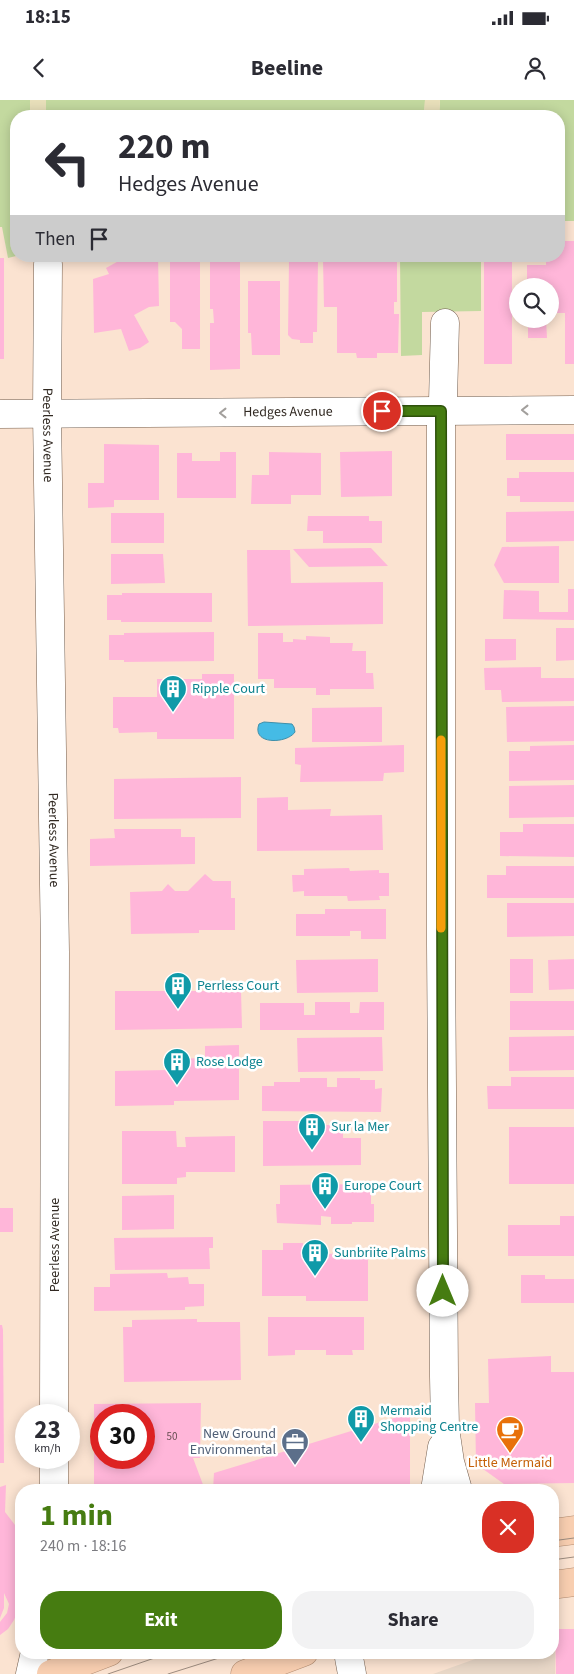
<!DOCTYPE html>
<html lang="en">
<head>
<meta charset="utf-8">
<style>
  body { margin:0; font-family:"Source Sans 3",sans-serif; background:#f2f2f3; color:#2b2b33; height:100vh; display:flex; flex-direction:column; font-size:19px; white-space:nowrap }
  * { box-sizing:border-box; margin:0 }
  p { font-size:16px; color:#7c7c81 }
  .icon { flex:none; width:28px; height:28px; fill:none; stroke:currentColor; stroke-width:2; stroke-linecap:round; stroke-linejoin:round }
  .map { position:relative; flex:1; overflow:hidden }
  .sheet { position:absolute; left:15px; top:1384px; width:544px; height:175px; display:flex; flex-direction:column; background:#fff; border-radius:20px; box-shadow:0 2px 12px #0003 }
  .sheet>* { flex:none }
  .hud { position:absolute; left:10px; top:10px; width:555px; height:152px; border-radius:20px; box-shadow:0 2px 12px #0003; background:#fff; color:#2b2b33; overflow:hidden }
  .controls { position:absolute; left:509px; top:178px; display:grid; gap:10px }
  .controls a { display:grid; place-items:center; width:50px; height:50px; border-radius:50%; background:#fff; box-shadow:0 2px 12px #0003; font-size:25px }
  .speed { position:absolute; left:15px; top:1304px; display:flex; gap:10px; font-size:25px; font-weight:700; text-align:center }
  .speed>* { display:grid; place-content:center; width:65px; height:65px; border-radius:50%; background:#fff; box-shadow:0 2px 12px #0003; line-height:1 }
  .speed small { font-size:12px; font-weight:400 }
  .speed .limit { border:8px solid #d22; background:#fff; color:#111 }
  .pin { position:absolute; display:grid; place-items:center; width:42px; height:42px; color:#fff; margin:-21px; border:2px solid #fff; border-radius:50%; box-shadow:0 1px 5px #0007 }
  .me { position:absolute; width:55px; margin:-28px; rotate:0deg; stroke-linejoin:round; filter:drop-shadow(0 0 4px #0008) }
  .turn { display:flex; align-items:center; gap:18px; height:105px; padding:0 25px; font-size:22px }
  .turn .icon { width:65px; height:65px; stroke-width:2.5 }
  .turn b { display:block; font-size:35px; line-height:42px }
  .then { display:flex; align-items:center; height:48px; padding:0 25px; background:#0003; gap:10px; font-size:19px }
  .round { display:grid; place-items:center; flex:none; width:52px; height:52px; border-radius:20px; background:#f2f2f3 }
  .head { display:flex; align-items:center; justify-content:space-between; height:85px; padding:0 25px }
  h1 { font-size:30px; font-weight:700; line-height:38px; color:#467c11 }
  .button { display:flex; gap:10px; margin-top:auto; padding:10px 25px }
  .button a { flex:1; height:58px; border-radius:20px; background:#467c11; color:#fff; font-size:20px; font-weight:700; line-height:58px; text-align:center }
  .button a+a { background:#f2f2f3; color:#2b2b33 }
  .status { display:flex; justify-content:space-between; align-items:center; height:35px; padding:0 25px; background:#fff; direction:ltr }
  .status svg { height:14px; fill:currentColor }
  header { display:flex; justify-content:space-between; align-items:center; height:65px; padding:0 25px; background:#fff; font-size:22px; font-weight:700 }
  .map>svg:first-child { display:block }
</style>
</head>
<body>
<div class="status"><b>18:15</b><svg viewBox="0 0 49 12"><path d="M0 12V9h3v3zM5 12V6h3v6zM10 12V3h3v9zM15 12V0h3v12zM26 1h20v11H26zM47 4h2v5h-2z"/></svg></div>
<header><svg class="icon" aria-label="back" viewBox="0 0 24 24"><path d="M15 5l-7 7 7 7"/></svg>Beeline<svg class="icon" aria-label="person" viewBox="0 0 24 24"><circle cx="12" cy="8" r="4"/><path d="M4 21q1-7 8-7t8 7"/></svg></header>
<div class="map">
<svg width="574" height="1574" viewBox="0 0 574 1574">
  <rect width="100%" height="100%" fill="#fbe3d1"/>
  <polygon fill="#e8d7c7" points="555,1529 555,1574 433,1574 492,1553 552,1552 553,1530"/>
  <g fill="#c3d99f">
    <polygon points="0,0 30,0 30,16 16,16 16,156 8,158 2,127 0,127"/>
    <polygon points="46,0 425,0 424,16 46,16"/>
    <polygon points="440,0 574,0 574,121 559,121 559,16 439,16"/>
    <polygon points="400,156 481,156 481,211 422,212 422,255 401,256"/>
  </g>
  <g fill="#e8dfba">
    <rect x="30" y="0" width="16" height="16"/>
    <polygon points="425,0 440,0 439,16 424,16"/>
  </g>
  <path fill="#45bbe5" stroke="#3f8faa" d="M264,622L292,624L294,627L295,632C287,644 251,645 259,624Z"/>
  <g fill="#ffb6d9" fill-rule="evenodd">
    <polygon points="559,141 574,141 574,264 565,264 565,213 550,213 550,186 527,186 527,165 546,165 546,156 559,156"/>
    <polygon points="158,156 159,206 149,207 134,215 149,242 140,248 129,251 121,229 94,233 93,179 109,174 106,168 126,157"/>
    <polygon points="170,156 200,156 200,249 182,249 182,229 175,222 170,222"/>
    <polygon points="210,156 240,156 240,269 210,270 210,223 214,223 213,209 210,209"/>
    <polygon points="294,156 312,156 312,160 318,160 317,232 313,232 313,243 300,243 300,240 292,239 288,235 289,161 294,161"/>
    <polygon points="329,156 397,156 397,202 394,202 394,214 399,214 398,253 377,253 377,258 357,258 356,253 337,253 337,207 324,207 323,160 329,160"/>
    <rect x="0" y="158" width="4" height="101"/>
    <rect x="484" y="158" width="28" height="106"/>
    <polygon points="248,181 280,181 280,255 252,255 251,233 248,233"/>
    <polygon points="528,219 546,219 547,238 528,238"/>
    <rect x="506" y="334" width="68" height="26"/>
    <polygon points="104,344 159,345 159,400 114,400 114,407 88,408 88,383 104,383"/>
    <polygon points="392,351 392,396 341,397 340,352"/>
    <polygon points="220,352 236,352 236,398 177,398 177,353 192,353 192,361 220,361"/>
    <polygon points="269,352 321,353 321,395 291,395 291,404 251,404 252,375 269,375"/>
    <polygon points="519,372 574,372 574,402 520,402 520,396 507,396 507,378 519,378"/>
    <polygon points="574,411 574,441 506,442 506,412"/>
    <rect x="111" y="413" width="53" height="30"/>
    <polygon points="308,416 369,416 369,421 382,421 382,443 323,443 323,431 307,431"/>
    <polygon points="559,446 559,483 504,483 494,465 502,447"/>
    <polygon points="371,448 388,466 309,467 293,449"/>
    <polygon points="247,450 290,450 291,483 383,482 383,524 248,526"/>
    <polygon points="111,454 163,454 165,483 111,484"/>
    <polygon points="568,489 574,489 574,520 503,519 504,490 539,491 539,512 568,512"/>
    <polygon points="122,493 212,493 212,522 121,522 121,520 107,520 107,495 122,495"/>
    <polygon points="556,528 574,528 574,560 556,561"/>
    <polygon points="214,532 214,561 124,562 124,560 109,560 109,535 124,535 124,533"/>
    <polygon points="258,533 283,533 283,542 293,542 293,539 306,540 306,536 330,537 330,543 353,543 352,551 366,551 366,573 373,573 374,589 330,589 330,595 316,595 316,588 274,588 274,579 258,579"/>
    <polygon points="485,539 516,539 516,560 485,561"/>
    <polygon points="541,567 541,578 574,578 574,601 502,602 501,590 485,590 484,568"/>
    <polygon points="202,574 234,574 234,639 157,639 157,632 119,633 118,628 113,628 113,597 157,597 157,579 202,579"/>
    <polygon points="574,606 574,641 507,642 506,607"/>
    <polygon points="382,607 382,642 312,642 312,608"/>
    <polygon points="404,645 404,672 384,673 383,681 300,682 301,665 295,664 295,648"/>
    <polygon points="574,645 574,680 509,681 509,651 530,651 530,646"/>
    <polygon points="241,677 241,718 114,719 114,679"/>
    <polygon points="574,685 574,717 509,718 509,686"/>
    <polygon points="288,697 288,710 331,709 330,716 382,715 383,750 257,751 257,698"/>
    <polygon points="523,724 574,724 574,757 500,756 500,732 523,732"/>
    <polygon points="114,729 181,729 181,737 195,737 195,764 90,766 90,739 115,738"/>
    <polygon points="506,766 574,766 574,798 487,798 487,775 506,775"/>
    <polygon points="349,768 350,771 379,770 379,773 389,773 389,796 379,796 380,800 348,801 347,796 304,796 304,791 293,792 292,775 304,775 304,769"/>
    <polygon points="205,774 213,781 231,781 231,798 235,798 235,830 199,830 199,833 131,834 130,792 162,791 168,784 175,791 188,791"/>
    <polygon points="507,803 574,803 574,836 507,837"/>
    <polygon points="325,809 386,809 386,839 361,839 361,831 350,831 350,836 296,836 296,814 325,814"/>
    <polygon points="378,859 378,892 297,893 296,860"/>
    <rect x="510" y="859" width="23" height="34"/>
    <polygon points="574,859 574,889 549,890 548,860"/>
    <polygon points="115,891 241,891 242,928 115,930"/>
    <rect x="510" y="901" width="64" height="29"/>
    <polygon points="315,902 350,902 350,913 359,913 360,902 384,902 384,930 260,930 260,903 304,903 304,915 315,915"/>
    <polygon points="574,936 574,970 509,971 509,937"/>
    <polygon points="382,937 383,971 298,972 297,938"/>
    <polygon points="239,945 239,1000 174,1001 174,1005 115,1006 115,971 168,970 168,959 205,958 205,946"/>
    <polygon points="511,977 574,977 574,1009 488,1009 487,986 511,986"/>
    <polygon points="300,978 327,978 327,987 337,987 337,978 360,978 360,980 375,980 375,989 382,988 381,1012 262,1011 262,986 274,986 274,982 300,982"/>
    <polygon points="263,1021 323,1021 323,1025 343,1025 343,1038 361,1038 361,1065 263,1066"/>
    <rect x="509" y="1027" width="65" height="57"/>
    <polygon points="122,1031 176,1031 177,1047 186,1047 185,1037 235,1036 235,1072 186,1072 186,1077 177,1078 177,1084 122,1084"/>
    <polygon points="371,1084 371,1104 374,1104 374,1122 352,1122 352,1124 331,1124 331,1117 321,1116 321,1125 277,1123 276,1104 280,1104 280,1085"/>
    <polygon points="174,1095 174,1129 122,1130 122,1096"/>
    <rect x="0" y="1108" width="13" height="24"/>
    <polygon points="560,1116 574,1116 574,1156 508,1156 508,1125 560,1125"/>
    <polygon points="213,1137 213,1148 209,1148 210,1169 115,1170 114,1138"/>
    <polygon points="283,1143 303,1143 303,1159 326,1159 327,1154 347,1153 347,1158 368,1158 368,1201 306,1201 306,1196 262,1196 262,1150 283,1150"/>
    <polygon points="167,1173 168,1178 188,1177 189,1184 204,1184 204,1206 185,1207 185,1210 94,1211 94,1187 110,1187 110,1174"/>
    <polygon points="521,1175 545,1175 545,1179 574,1179 574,1203 521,1203"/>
    <polygon points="268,1217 364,1217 364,1250 352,1250 353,1255 326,1255 326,1250 295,1250 295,1255 268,1256"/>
    <polygon points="197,1219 197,1222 240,1222 241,1280 124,1282 123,1227 132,1227 132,1220"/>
    <polygon points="0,1225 2,1225 3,1230 4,1363 0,1363"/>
    <polygon points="551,1256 551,1272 574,1272 574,1383 504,1384 476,1364 475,1303 489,1303 488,1259"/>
    <path d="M201,1303L200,1358H193L205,1390H94V1304ZM101,1315H144V1358H101Z"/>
    <polygon points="410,1313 410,1390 213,1390 214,1373"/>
    <polygon points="6,1385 5,1412 15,1425 21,1446 21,1502 14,1520 8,1529 0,1535 0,1522 7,1513 9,1504 4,1493 4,1508 0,1518 0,1387"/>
    <polygon points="555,1529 574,1529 574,1574 556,1574"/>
  </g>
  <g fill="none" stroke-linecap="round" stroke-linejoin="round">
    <defs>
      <g id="minor">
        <path id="s1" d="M48,164L47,314L55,852L54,1315"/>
        <polyline points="445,223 443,301 441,311 441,845 444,1277 445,1328 450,1362 458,1390"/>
        <polyline points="54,1390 54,1358"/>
        <polyline points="435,1390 442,1347"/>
        <polyline points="30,1574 35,1552"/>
      </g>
      <g id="tertiary">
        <path id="s2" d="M0,314L574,310"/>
        <polyline points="348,1552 352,1574"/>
      </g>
      <g id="trunk">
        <polyline points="552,1433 574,1430"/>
        <polyline points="552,1485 574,1482"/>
        <polyline points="51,1574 109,1552"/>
        <polyline points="245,1574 304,1552"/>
      </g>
    </defs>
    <use href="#minor" stroke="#725e4e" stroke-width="29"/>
    <use href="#tertiary" stroke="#725e4e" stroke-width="29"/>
    <use href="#trunk" stroke="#b28c71" stroke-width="29"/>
    <use href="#minor" stroke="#fff" stroke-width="28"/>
    <use href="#tertiary" stroke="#fff" stroke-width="28"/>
    <use href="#trunk" stroke="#f8ceb0" stroke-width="28"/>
    <g stroke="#9d8c7f" stroke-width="1">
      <polyline points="552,1441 574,1438"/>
      <polyline points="552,1460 574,1457"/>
      <polyline points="108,1574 172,1552"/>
      <polyline points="168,1574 238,1552"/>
    </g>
  </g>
  <defs><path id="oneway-chevron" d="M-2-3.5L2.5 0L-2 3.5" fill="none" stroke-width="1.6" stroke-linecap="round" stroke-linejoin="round" transform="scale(1.25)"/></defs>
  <g stroke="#a29f9c">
    <use href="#oneway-chevron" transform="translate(525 310) rotate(180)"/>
    <use href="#oneway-chevron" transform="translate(223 313) rotate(180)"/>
  </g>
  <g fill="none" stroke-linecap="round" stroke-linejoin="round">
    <defs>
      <polyline id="route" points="382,311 441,311 443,1191"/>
    </defs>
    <use href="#route" stroke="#2e510b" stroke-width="12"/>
    <use href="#route" stroke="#467c11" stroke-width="9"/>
    <polyline stroke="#f59e0b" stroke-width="9" points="441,640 441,828"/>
  </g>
  <defs>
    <symbol id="building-pin" viewBox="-11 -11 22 30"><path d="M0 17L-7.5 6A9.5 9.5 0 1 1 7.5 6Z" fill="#0f9aa8" stroke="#fff"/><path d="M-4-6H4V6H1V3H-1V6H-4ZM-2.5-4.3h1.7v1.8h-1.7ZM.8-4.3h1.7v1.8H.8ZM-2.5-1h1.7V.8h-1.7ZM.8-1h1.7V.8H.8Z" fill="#fff"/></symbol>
    <symbol id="cafe-pin" viewBox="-11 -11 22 30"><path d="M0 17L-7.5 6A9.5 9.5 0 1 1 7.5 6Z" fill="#e8710a" stroke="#fff"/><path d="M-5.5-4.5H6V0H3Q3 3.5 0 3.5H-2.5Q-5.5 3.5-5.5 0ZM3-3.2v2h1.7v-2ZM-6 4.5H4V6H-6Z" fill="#fff"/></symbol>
    <symbol id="office-pin" viewBox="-11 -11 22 30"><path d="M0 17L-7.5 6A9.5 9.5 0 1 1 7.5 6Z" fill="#5c6f8a" stroke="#fff"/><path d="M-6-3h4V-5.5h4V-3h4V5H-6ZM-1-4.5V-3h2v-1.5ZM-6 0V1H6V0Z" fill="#fff"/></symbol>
  </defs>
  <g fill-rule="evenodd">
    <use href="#building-pin" x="157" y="573" width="32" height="43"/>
    <use href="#building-pin" x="162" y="870" width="32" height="43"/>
    <use href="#building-pin" x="161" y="946" width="32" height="43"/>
    <use href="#building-pin" x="296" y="1011" width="32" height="43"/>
    <use href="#building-pin" x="309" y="1070" width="32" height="43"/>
    <use href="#building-pin" x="299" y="1137" width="32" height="43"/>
    <use href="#building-pin" x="345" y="1303" width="32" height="43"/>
    <use href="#cafe-pin" x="494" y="1314" width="32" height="43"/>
    <use href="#office-pin" x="279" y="1326" width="32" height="43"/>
  </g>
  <g text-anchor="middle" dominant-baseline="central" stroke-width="5" stroke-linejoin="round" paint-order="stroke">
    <g font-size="11" fill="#644c50">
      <text x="172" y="1336">50</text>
    </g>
    <g font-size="14" fill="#312922" stroke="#fff">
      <text stroke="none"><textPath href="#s2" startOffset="288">Hedges Avenue</textPath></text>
      <text stroke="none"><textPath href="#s1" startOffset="171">Peerless Avenue</textPath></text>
      <text stroke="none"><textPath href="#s1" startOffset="576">Peerless Avenue</textPath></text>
      <text transform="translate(55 1145) rotate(-90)">Peerless Avenue</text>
    </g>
    <g font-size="14" fill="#0d838f" stroke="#fff" text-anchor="start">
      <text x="192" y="589">Ripple Court</text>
      <text x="197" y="886">Perrless Court</text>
      <text x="196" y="962">Rose Lodge</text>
      <text x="331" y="1027">Sur la Mer</text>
      <text x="344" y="1086">Europe Court</text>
      <text x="334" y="1153">Sunbriite Palms</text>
      <text x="380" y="1311">Mermaid<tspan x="380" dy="16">Shopping Centre</tspan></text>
    </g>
    <g font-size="14" fill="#4e5e75" stroke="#fff" text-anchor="end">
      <text x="276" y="1334">New Ground<tspan x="276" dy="16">Environmental</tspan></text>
    </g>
    <g font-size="14" fill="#c56008" stroke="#fff">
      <text x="510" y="1363">Little Mermaid</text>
    </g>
  </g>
</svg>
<div class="controls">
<a><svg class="icon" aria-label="search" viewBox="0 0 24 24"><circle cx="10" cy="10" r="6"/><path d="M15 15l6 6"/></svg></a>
</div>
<div class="speed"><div>23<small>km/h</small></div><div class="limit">30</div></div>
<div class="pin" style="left:382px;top:311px;background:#d93025"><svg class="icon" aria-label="arrive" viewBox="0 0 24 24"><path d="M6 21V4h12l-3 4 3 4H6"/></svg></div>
<svg class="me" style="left:443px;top:1191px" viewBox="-20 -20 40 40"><circle r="19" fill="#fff"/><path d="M0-13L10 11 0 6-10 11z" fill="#467c11"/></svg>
<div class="hud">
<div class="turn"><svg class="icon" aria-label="left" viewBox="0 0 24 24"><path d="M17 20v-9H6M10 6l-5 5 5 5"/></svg><div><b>220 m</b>Hedges Avenue</div></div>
<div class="then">Then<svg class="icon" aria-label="arrive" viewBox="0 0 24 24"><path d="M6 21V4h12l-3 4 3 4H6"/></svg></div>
</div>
<section class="sheet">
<div class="head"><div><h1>1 min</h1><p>240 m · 18:16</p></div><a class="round" style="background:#d93025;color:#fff"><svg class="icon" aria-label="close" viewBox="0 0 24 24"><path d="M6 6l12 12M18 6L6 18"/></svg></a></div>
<div class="button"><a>Exit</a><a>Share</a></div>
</section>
</div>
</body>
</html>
